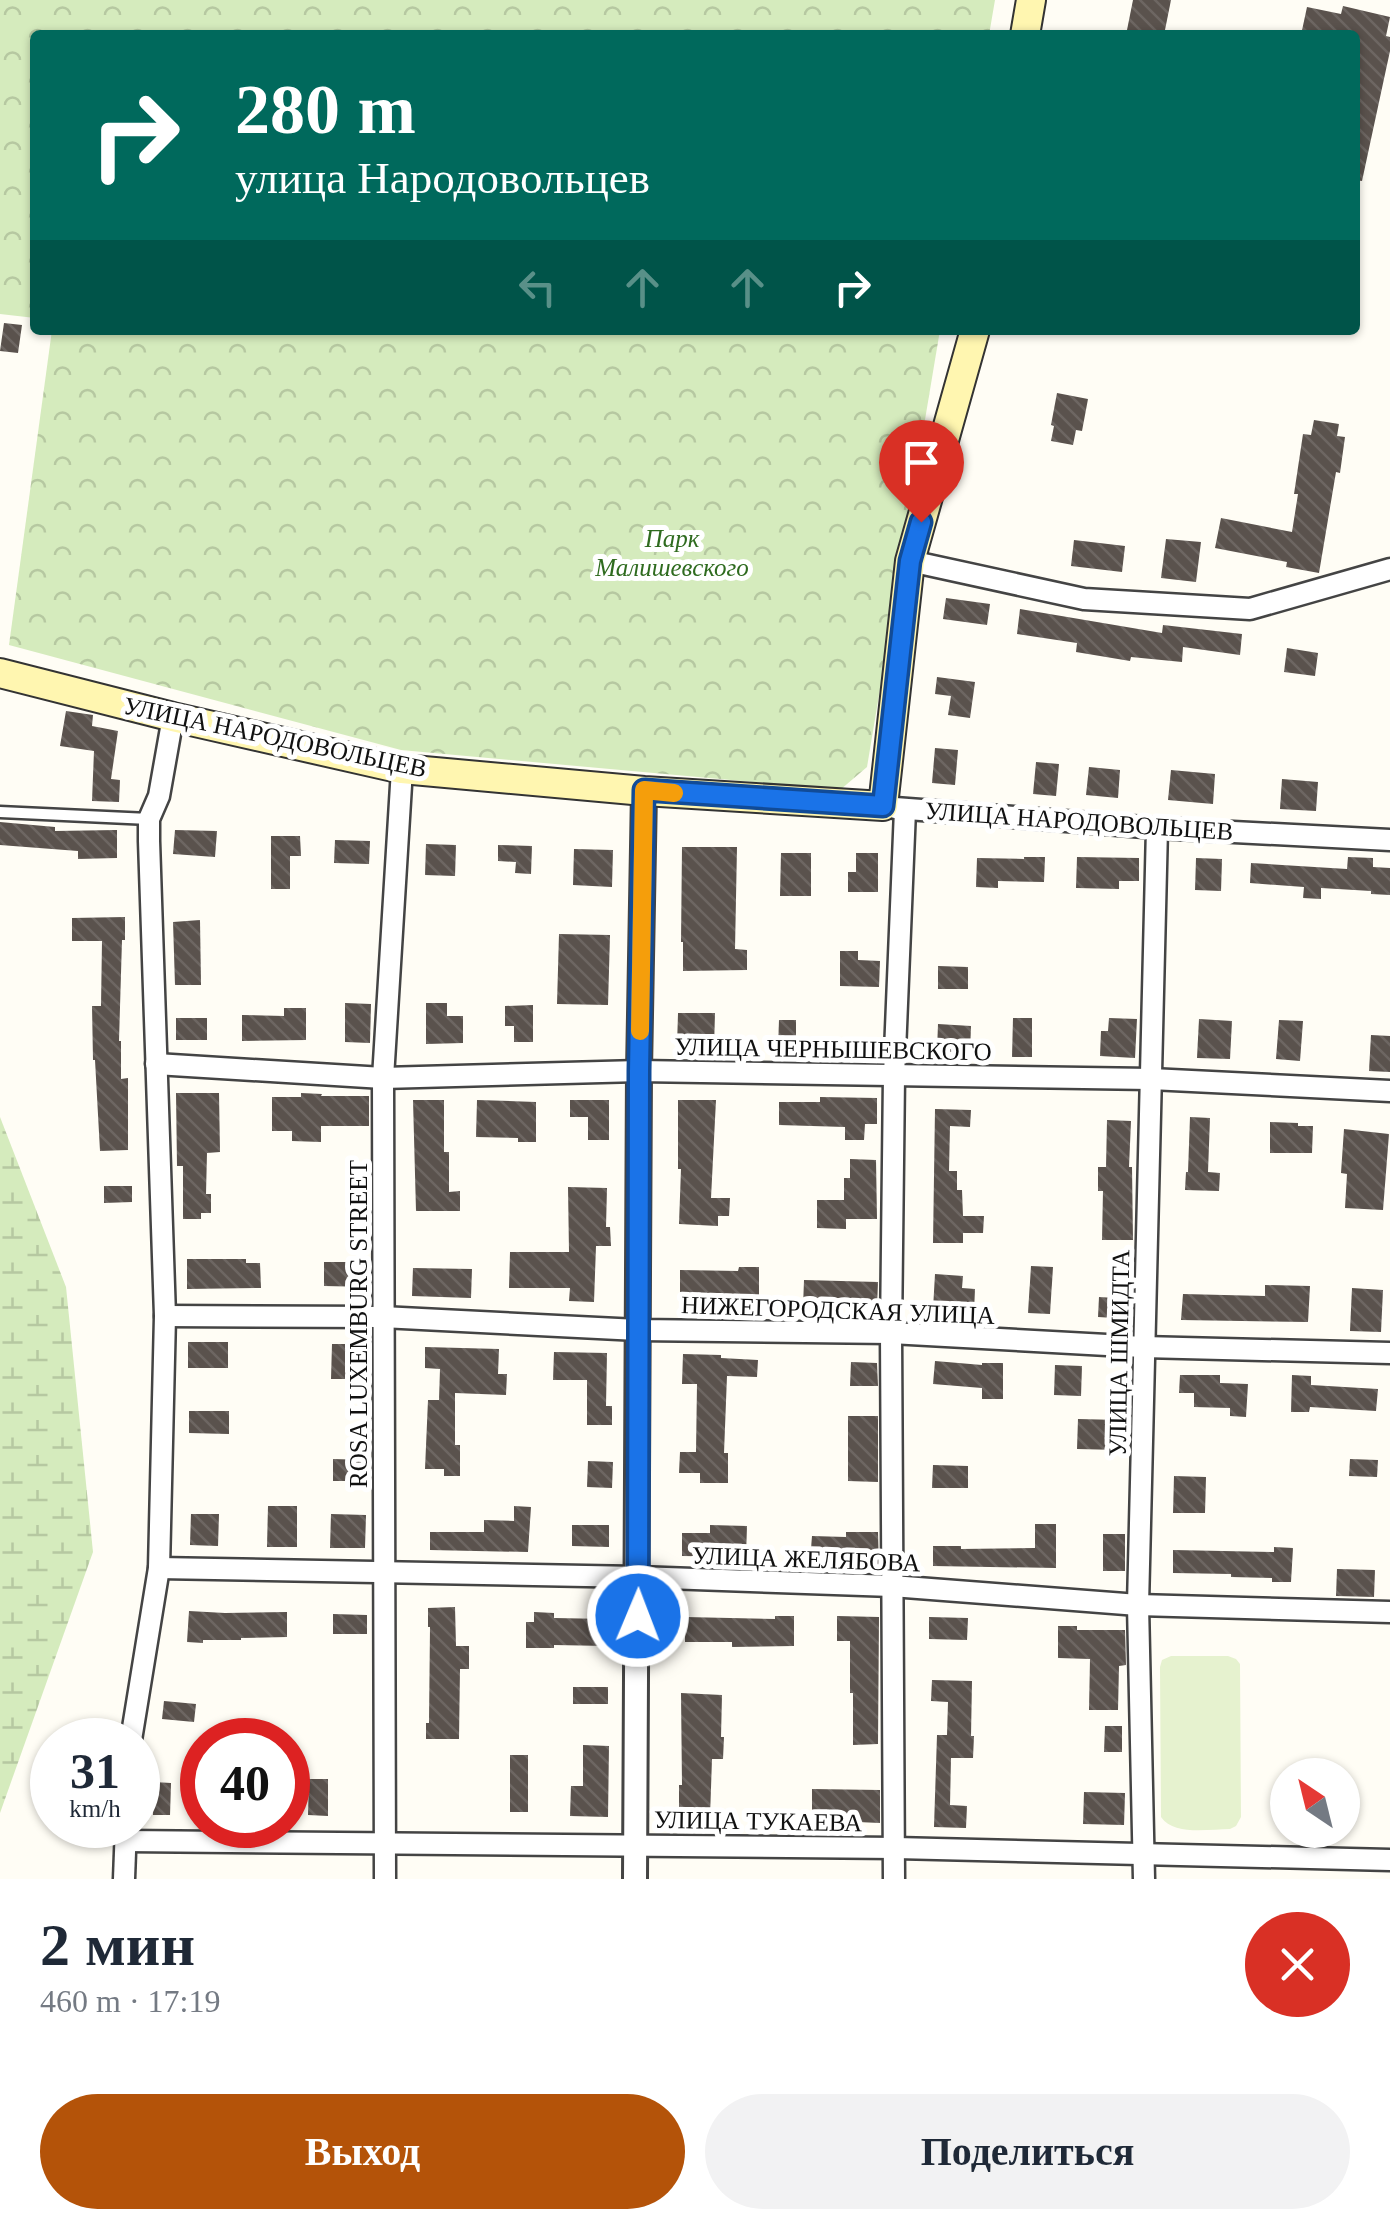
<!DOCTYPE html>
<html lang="ru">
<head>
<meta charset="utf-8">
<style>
  body { margin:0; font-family:Georgia,serif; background:#f2f2f3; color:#1f2937; height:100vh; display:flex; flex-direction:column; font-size:38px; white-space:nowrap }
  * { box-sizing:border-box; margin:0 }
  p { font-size:32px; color:#747a83 }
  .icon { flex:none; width:55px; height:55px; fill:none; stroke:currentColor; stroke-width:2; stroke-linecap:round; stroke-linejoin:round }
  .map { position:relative; height:1879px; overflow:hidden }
  .details { display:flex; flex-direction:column; background:#fff; flex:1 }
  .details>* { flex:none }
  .guide { position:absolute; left:30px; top:30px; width:1330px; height:305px; border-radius:10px; box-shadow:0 2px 8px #0004; background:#00695c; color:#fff; overflow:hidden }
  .needle { width:65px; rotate:325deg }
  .buttons { position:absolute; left:1270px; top:1758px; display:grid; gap:20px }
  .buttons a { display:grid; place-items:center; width:90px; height:90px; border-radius:50%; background:#fff; box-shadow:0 2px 8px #0004; font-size:50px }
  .speed { position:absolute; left:30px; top:1718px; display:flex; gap:20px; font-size:50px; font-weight:700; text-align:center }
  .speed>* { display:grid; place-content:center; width:130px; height:130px; border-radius:50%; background:#fff; box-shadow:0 2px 8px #0004; line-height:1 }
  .speed small { font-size:25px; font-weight:400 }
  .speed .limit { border:15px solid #d22; background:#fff; color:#111 }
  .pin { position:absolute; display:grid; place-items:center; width:85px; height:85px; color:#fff; margin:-102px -42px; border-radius:50% 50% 50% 0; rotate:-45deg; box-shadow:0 0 10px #0007 }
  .pin .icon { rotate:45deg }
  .me { position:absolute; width:110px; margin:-55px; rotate:1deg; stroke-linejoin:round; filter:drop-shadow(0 0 8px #0008) }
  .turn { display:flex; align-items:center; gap:35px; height:210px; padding:0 40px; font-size:45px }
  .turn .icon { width:130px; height:130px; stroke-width:2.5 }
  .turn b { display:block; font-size:70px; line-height:85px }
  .lanes { display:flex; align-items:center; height:95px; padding:0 40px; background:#0003; justify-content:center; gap:50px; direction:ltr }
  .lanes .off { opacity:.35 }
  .round { display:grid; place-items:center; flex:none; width:105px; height:105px; border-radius:52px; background:#f2f2f3 }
  .head { display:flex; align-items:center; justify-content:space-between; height:170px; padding:0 40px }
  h1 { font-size:60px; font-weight:700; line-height:75px }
  .cta { display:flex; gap:20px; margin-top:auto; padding:20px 40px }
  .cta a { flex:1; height:115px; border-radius:60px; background:#b45309; color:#fff; font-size:40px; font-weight:700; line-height:115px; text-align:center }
  .cta a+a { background:#f2f2f3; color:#1f2937 }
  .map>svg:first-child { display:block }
</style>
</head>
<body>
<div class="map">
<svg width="1390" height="1879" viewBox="0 0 1390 1879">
  <defs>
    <pattern id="wetland-marsh" width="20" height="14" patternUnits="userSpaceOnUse" patternTransform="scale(2.5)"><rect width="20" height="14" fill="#d5ebbd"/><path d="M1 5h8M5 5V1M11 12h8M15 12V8" fill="none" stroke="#b6c8a1"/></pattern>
    <pattern id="park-crowns" width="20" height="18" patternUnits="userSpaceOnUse" patternTransform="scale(2.5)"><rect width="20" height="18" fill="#d5ebbd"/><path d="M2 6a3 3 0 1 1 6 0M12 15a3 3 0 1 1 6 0" fill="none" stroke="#b6c8a1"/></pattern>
    <pattern id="building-back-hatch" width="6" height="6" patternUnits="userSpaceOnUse" patternTransform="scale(2.5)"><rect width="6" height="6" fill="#5a524d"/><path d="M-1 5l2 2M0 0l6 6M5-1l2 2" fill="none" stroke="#6d6662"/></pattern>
  </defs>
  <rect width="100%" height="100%" fill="#fffdf5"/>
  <polygon fill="url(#wetland-marsh)" points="0,1117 66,1287 93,1552 0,1813"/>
  <g fill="url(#park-crowns)">
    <polygon points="0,0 995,0 989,35 35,35 35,318 0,314"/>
    <polygon points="52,330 940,330 867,767 840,790 401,750 9,645"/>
  </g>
  <path fill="#e6f2cf" d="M1171,1656H1228L1236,1659L1240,1664L1241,1817L1236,1826L1230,1829C1209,1829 1174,1836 1161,1817L1160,1667L1162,1660Z"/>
  <g fill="url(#building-back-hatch)">
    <polygon points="1133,0 1171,0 1164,35 1126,35"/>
    <polygon points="1343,6 1390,17 1386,36 1390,37 1390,51 1362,181 1355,180 1355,35 1301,35 1307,7 1341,14"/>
    <polygon points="4,323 22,325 18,353 0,351"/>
    <polygon points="1057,393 1088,399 1082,431 1076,430 1073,445 1051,441 1054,426 1051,425"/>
    <polygon points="1314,420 1339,424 1337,436 1345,437 1340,473 1336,472 1319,573 1286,567 1287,562 1215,548 1221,518 1292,532 1298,494 1294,494 1303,434 1311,435"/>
    <polygon points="1166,539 1201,542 1196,582 1161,578"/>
    <polygon points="1074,540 1125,546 1122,572 1071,566"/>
    <polygon points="946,598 990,604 987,625 943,619"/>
    <polygon points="1020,609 1162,633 1163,625 1242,634 1240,655 1183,647 1182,662 1131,657 1130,661 1076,652 1077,643 1017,634"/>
    <polygon points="1287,648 1318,653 1315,676 1284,672"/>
    <polygon points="937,677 975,682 970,718 948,715 951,696 935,694"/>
    <polygon points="66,711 93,715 92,726 118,731 111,779 120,780 119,802 92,801 94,751 60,746"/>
    <polygon points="935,748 958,750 955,785 932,783"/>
    <polygon points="1036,762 1059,764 1056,796 1033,794"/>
    <polygon points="1089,767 1120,770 1118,798 1086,795"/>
    <polygon points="1171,770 1215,774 1213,804 1168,800"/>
    <polygon points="1282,779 1318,782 1316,811 1280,809"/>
    <polygon points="0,822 55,827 55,831 117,830 117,858 78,859 78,851 0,845"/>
    <polygon points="175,830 217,831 215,857 173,854"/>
    <polygon points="271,836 300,836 301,856 290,856 290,889 271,889"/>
    <polygon points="335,840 370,841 369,864 334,863"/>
    <polygon points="426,844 456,845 455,876 425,875"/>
    <polygon points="498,845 532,846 531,874 515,873 516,862 498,861"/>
    <polygon points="682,847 737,847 735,949 747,950 747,970 683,971 683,942 681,942"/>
    <polygon points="574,849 613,850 612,887 573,885"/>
    <polygon points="781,853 811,853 811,896 780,896"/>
    <polygon points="856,853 878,853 878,892 848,892 848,872 856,872"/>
    <polygon points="1024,857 1045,857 1044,882 998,881 998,888 976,887 977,858 1024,859"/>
    <polygon points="1077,857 1139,858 1139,881 1119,881 1119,889 1076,888"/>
    <polygon points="1348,857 1373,858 1373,867 1390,868 1390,895 1371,894 1371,891 1321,888 1321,899 1303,898 1304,887 1250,883 1251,863 1347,869"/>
    <polygon points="1196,858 1222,859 1221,891 1195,890"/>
    <polygon points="125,917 125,940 122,940 119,1041 121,1041 121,1079 128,1078 128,1150 100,1151 95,1060 93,1060 92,1006 101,1006 102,941 72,941 72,918"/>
    <polygon points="200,920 201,985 175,985 173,922"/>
    <polygon points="559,934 610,935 608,1005 557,1004"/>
    <polygon points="840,951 858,951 858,960 880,961 879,987 840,986"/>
    <polygon points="938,966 968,967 968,989 938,989"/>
    <polygon points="345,1003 371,1004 370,1043 345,1042"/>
    <polygon points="426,1003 447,1003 447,1016 463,1016 463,1043 426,1044"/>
    <polygon points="533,1005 533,1042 514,1042 514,1026 505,1026 505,1006"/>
    <polygon points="284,1008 306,1008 306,1040 242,1041 242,1015 284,1016"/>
    <polygon points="678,1013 715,1013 714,1048 677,1047"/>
    <rect x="176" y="1018" width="31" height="22"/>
    <polygon points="1013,1018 1032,1018 1032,1057 1012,1057"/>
    <polygon points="1109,1018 1137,1019 1135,1058 1100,1056 1101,1031 1108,1031"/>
    <polygon points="1199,1019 1232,1021 1230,1059 1197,1058"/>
    <polygon points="779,1020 796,1020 796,1048 778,1048"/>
    <polygon points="1279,1020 1303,1021 1300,1061 1276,1059"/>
    <polygon points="938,1024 971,1026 970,1053 937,1051"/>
    <polygon points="1371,1035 1390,1036 1390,1072 1369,1071"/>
    <polygon points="176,1093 219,1093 220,1152 207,1153 206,1194 211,1194 211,1213 201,1213 201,1219 183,1219 183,1166 177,1166"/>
    <polygon points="301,1093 322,1094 321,1096 369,1096 369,1126 321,1126 321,1142 292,1141 292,1131 272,1131 272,1097 301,1097"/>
    <polygon points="820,1097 877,1098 877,1124 865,1124 864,1140 845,1140 845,1127 779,1125 779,1102 820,1102"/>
    <polygon points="413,1100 444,1100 444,1152 449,1152 449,1192 460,1191 460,1211 416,1211"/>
    <polygon points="477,1100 536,1102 536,1142 518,1142 518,1138 476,1137"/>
    <polygon points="570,1100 609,1100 609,1140 588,1140 588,1117 570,1117"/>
    <polygon points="678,1100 716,1100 711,1198 730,1198 729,1216 718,1216 718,1226 679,1224 681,1169 678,1169"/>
    <polygon points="935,1109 971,1110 970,1127 950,1126 949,1171 957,1171 957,1190 962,1190 963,1216 984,1216 983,1233 963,1233 963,1243 933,1243"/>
    <polygon points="1190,1117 1210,1118 1208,1172 1220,1173 1219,1191 1185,1190 1186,1172 1188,1172"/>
    <polygon points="1107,1120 1131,1121 1129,1167 1132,1167 1133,1240 1102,1240 1103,1191 1098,1191 1098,1167 1106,1167"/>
    <polygon points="1270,1122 1298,1123 1298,1126 1313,1126 1312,1153 1270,1153"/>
    <polygon points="1344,1129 1389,1134 1383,1210 1345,1208 1347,1174 1341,1173"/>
    <polygon points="850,1159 876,1160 877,1219 846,1219 846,1229 817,1228 817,1200 844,1200 844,1178 850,1178"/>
    <polygon points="104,1186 132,1186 132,1202 104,1203"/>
    <polygon points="568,1187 607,1188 606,1227 610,1227 611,1246 596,1246 594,1302 569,1301 570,1288 509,1288 510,1252 569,1252"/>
    <polygon points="187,1259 246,1259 246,1263 260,1263 261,1288 187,1289"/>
    <polygon points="324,1262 370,1262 370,1287 324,1286"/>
    <polygon points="1031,1266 1053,1267 1050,1314 1028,1313"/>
    <polygon points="739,1267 759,1267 759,1299 738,1299 738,1294 680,1293 680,1270 738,1271"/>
    <polygon points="413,1268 472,1269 471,1298 412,1296"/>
    <polygon points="935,1274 963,1276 962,1288 975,1289 974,1312 933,1309"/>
    <polygon points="804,1280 878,1282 877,1307 855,1307 855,1298 822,1298 822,1307 803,1307"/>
    <polygon points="1265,1285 1310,1286 1308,1322 1181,1320 1183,1294 1265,1296"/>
    <polygon points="1352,1288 1383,1290 1381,1332 1350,1331"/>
    <polygon points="1099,1297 1132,1299 1131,1319 1098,1317"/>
    <rect x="188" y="1342" width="40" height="26"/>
    <polygon points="332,1344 368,1344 368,1373 347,1373 347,1379 331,1379"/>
    <polygon points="425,1347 499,1349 498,1374 507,1374 506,1395 455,1393 455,1445 460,1445 460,1476 444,1476 444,1469 425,1469 428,1400 439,1400 440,1369 425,1368"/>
    <polygon points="554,1352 607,1353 606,1406 612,1406 612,1425 587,1425 587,1380 553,1380"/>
    <polygon points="683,1354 721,1355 721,1358 758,1360 757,1377 727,1376 724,1453 728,1453 728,1483 700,1483 700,1473 679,1473 680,1452 696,1452 697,1384 682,1384"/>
    <polygon points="935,1361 982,1365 982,1363 1003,1363 1003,1399 982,1399 982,1388 933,1384"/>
    <polygon points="851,1362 877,1363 878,1386 850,1386"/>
    <polygon points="1055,1365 1082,1366 1081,1396 1054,1395"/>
    <polygon points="1180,1375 1220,1375 1220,1383 1248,1384 1246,1417 1230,1416 1230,1408 1194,1407 1194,1393 1179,1393"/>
    <polygon points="1292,1375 1311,1376 1311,1385 1378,1389 1376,1411 1310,1407 1309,1412 1291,1412"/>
    <polygon points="189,1411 229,1411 229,1434 189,1433"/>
    <polygon points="848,1416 878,1416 878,1482 848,1481"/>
    <polygon points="1078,1419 1120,1420 1119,1450 1077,1449"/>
    <polygon points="333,1459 368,1460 367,1481 333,1481"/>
    <polygon points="1350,1459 1378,1460 1377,1477 1349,1476"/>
    <polygon points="588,1461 613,1462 612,1488 587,1487"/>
    <polygon points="933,1465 968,1466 968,1488 932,1488"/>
    <polygon points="1174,1476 1206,1477 1205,1513 1173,1513"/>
    <polygon points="268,1506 297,1506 297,1547 267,1547"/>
    <polygon points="514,1506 531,1507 528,1552 430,1550 430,1532 484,1532 484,1520 514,1521"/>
    <polygon points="191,1514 219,1514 218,1546 190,1545"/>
    <polygon points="331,1514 366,1515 365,1548 330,1548"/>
    <polygon points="1035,1524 1056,1524 1056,1568 933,1566 933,1546 961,1546 961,1549 1035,1548"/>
    <polygon points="572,1525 609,1525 609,1547 572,1546"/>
    <polygon points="710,1525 747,1526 746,1557 682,1556 682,1533 710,1533"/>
    <polygon points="846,1532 878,1532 879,1568 846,1568 846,1564 810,1561 812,1536 846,1537"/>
    <rect x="1103" y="1534" width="22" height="37"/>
    <polygon points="1274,1547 1293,1548 1291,1582 1272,1582 1272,1578 1231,1577 1231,1574 1173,1573 1173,1550 1274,1552"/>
    <polygon points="1337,1569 1375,1570 1374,1597 1336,1596"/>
    <polygon points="455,1607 456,1646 469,1646 469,1669 460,1669 459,1739 426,1739 426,1723 429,1723 430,1627 428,1627 428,1608"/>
    <polygon points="189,1611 225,1613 287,1612 287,1637 241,1638 241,1640 203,1640 203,1643 187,1642"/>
    <polygon points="534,1612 554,1613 554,1618 608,1619 607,1646 554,1645 554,1648 526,1648 526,1622 534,1622"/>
    <polygon points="333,1614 367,1615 367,1634 333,1634"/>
    <polygon points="775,1616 794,1616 794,1646 732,1647 732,1642 685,1642 685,1617 775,1619"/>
    <polygon points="837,1616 879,1617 878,1744 853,1745 853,1693 850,1693 850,1641 837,1641"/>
    <polygon points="929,1617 968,1618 967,1640 929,1639"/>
    <polygon points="1058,1626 1077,1626 1077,1630 1125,1630 1126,1665 1119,1666 1118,1710 1089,1710 1090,1659 1058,1658"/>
    <polygon points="932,1680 972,1681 971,1736 974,1736 973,1758 951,1758 950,1805 967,1806 966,1828 934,1827 937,1735 947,1735 948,1702 931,1701"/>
    <rect x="573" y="1687" width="35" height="17"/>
    <polygon points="681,1693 722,1695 721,1737 724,1737 723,1759 712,1759 710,1817 679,1816 679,1785 682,1785"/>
    <polygon points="164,1701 196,1704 194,1722 162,1719"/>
    <polygon points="1105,1726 1122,1726 1122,1752 1104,1752"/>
    <polygon points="583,1745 609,1746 608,1817 570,1816 571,1786 583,1786"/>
    <rect x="510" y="1755" width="18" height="57"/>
    <polygon points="309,1779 328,1779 328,1816 308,1815"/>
    <polygon points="154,1782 171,1783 170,1815 153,1815"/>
    <polygon points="812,1789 880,1790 880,1823 812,1820"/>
    <polygon points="1084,1792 1125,1793 1124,1825 1083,1824"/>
  </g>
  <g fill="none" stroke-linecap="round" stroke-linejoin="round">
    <defs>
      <polyline id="service" points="0,812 149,819"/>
      <g id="minor">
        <polyline points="910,561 1084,599 1250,609 1390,569"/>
        <polyline points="895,808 1157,828 1390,840"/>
        <polyline points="156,1064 383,1078 639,1071 1151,1079 1390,1091"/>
        <polyline points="165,1316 382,1317 638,1330 891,1333 1143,1347 1390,1353"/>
        <polyline points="159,1568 638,1577 892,1586 1138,1605 1390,1612"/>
        <polyline points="131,1740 159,1568 165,1316 149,841 149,819 159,796 173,717"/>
        <polyline points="126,1841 896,1848 1390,1860"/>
        <polyline points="124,1879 126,1825"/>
        <polyline points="385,1879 383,1078 402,769"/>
        <polyline points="894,1879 891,1333 894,1076 905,810"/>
        <polyline points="1144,1879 1138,1605 1157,828"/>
      </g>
      <polyline id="tertiary" points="635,1879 639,1071 644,791"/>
      <g id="secondary">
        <polyline points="1025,35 1031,0"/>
        <polyline points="0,673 173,717 402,769 644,791 883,806 910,561 975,330"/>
      </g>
    </defs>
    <use href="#service" stroke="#444" stroke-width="15"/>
    <use href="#minor" stroke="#444" stroke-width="25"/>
    <use href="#tertiary" stroke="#444" stroke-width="28"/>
    <use href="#secondary" stroke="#333" stroke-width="32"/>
    <use href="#service" stroke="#fff" stroke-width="10"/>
    <use href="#minor" stroke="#fff" stroke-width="20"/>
    <use href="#tertiary" stroke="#fff" stroke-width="22"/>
    <use href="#secondary" stroke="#fff6b0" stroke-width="28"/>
  </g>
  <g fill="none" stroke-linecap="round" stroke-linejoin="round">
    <defs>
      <polyline id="route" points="638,1616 639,1071 644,790 883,806 910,561 921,522"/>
    </defs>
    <use href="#route" stroke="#114b97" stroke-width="25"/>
    <use href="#route" stroke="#1a73e8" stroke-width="18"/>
    <polyline stroke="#f59e0b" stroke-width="18" points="640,1031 644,790 674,793"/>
  </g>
  <g text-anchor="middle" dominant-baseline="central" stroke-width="10" stroke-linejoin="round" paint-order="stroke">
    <g font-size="25" font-style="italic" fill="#2f6b1f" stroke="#fff">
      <text x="672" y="538">Парк<tspan x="672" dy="29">Малишевского</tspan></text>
    </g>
    <g font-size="25" fill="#111" stroke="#fff">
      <text transform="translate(275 737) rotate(12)">УЛИЦА НАРОДОВОЛЬЦЕВ</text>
      <text transform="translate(1079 821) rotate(4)">УЛИЦА НАРОДОВОЛЬЦЕВ</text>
      <text transform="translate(833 1049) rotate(1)">УЛИЦА ЧЕРНЫШЕВСКОГО</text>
      <text transform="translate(838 1310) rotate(2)">НИЖЕГОРОДСКАЯ УЛИЦА</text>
      <text transform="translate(358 1324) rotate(-90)">ROSA LUXEMBURG STREET</text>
      <text transform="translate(1119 1353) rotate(-89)">УЛИЦА ШМИДТА</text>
      <text transform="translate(806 1559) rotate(2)">УЛИЦА ЖЕЛЯБОВА</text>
      <text transform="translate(758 1821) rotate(1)">УЛИЦА ТУКАЕВА</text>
    </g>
  </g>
</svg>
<div class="buttons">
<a><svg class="needle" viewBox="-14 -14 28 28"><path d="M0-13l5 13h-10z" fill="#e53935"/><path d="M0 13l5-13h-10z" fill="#747a83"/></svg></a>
</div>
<div class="speed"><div>31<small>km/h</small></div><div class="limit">40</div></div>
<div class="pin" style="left:921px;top:522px;background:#d93025"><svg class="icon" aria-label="arrive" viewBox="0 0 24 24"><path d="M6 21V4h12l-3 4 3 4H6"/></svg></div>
<svg class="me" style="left:638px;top:1616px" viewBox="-20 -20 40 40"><circle r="17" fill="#1a73e8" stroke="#fff" stroke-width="3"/><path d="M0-11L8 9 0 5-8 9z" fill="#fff"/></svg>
<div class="guide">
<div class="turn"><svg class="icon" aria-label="right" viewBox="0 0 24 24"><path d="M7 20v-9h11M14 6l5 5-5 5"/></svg><div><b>280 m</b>улица Народовольцев</div></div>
<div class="lanes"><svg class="icon off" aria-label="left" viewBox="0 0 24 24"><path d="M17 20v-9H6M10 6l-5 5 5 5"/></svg><svg class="icon off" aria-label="ahead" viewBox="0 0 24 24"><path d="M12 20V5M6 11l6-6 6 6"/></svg><svg class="icon off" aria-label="ahead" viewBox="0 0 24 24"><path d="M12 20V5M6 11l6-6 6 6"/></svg><svg class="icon" aria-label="right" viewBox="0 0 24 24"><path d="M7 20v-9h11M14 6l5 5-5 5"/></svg></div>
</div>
</div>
<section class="details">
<div class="head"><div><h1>2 мин</h1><p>460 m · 17:19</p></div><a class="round" style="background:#d93025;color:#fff"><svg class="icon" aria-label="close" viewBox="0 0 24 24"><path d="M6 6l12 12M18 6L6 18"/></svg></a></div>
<div class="cta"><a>Выход</a><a>Поделиться</a></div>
</section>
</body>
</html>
